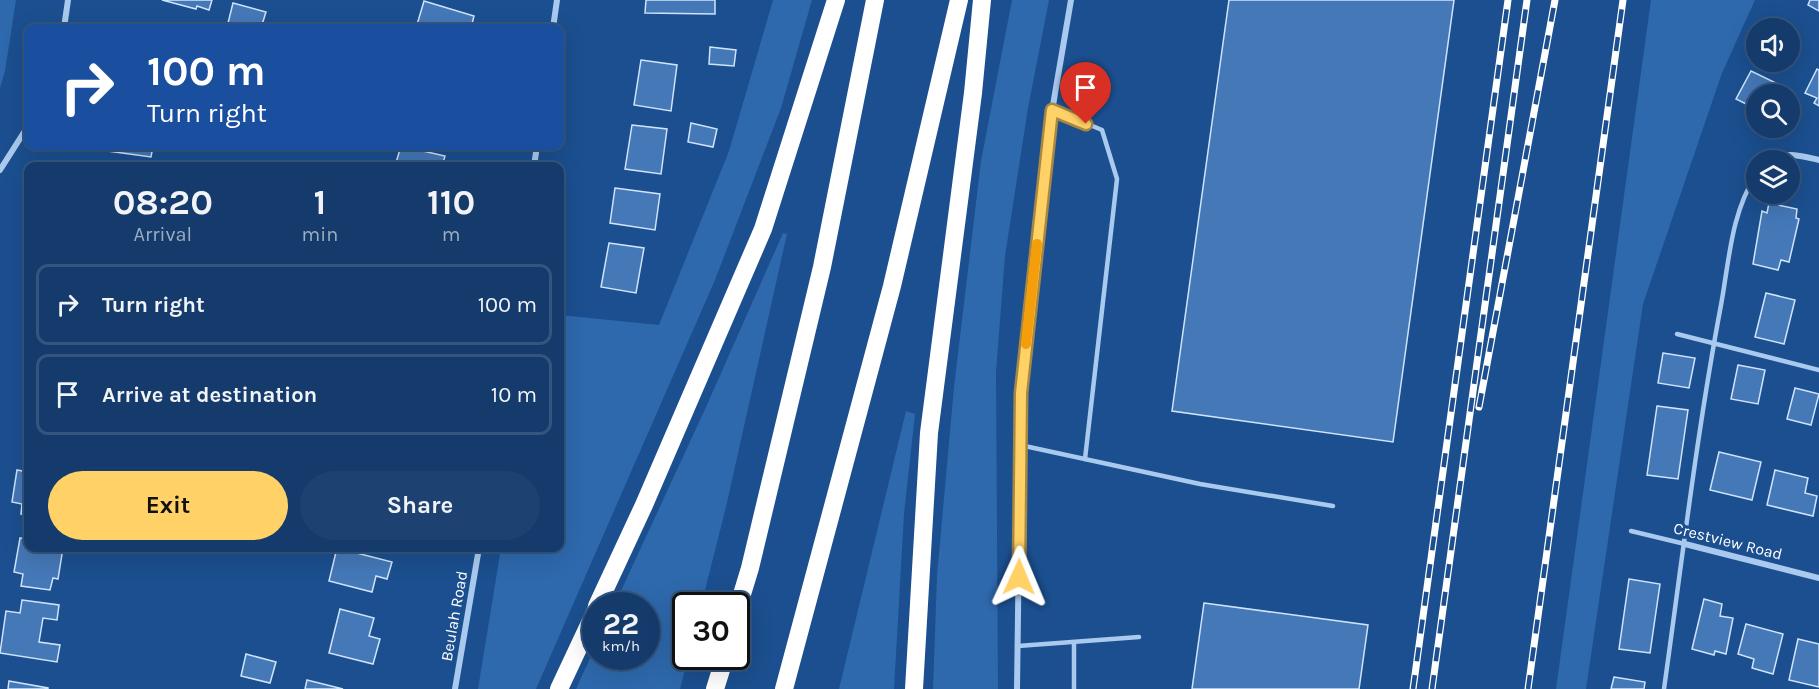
<!DOCTYPE html>
<html lang="en">
<head>
<meta charset="utf-8">
<style>
  body { margin:0; font-family:Karla,sans-serif; background:#1d4271; color:#f1f3f6; height:100vh; display:flex; flex-direction:column; font-size:22px; white-space:nowrap }
  * { box-sizing:border-box; margin:0 }
  p { font-size:20px; color:#9dadc1 }
  .icon { flex:none; width:33px; height:33px; fill:none; stroke:currentColor; stroke-width:2; stroke-linecap:round; stroke-linejoin:round }
  .map { position:relative; flex:1; overflow:hidden }
  .side { position:absolute; left:24px; top:162px; width:540px; height:390px; display:flex; flex-direction:column; background:#143b6b; border-radius:12px; box-shadow:0 6px 24px #0002,0 0 0 2px #33557e }
  .side>* { flex:none }
  .top-card { position:absolute; left:24px; top:24px; width:540px; height:126px; border-radius:12px; box-shadow:0 6px 24px #0002,0 0 0 2px #33557e; background:#1a4fa0; color:#fff; overflow:hidden }
  .controls { position:absolute; left:1746px; top:18px; display:grid; gap:12px }
  .controls a { display:grid; place-items:center; width:54px; height:54px; border-radius:50%; background:#143b6b; box-shadow:0 6px 24px #0002,0 0 0 2px #33557e; font-size:30px }
  .speed { position:absolute; left:582px; top:592px; display:flex; gap:12px; font-size:30px; font-weight:700; text-align:center }
  .speed>* { display:grid; place-content:center; width:78px; height:78px; border-radius:50%; background:#143b6b; box-shadow:0 6px 24px #0002,0 0 0 2px #33557e; line-height:1 }
  .speed small { font-size:15px; font-weight:400 }
  .speed .limit { border:3px solid #111; border-radius:9px; background:#fff; color:#111 }
  .pin { position:absolute; display:grid; place-items:center; width:51px; height:51px; color:#fff; margin:-62px -26px; border-radius:50% 50% 50% 0; rotate:-45deg; box-shadow:0 0 6px #0007 }
  .pin .icon { rotate:45deg }
  .me { position:absolute; width:66px; margin:-33px; rotate:1deg; stroke-linejoin:round; filter:drop-shadow(0 0 4px #0008) }
  .turn { display:flex; align-items:center; gap:21px; height:126px; padding:0 24px; font-size:27px }
  .turn .icon { width:78px; height:78px; stroke-width:2.5 }
  .turn b { display:block; font-size:42px; line-height:51px }
  .eta { display:flex; justify-content:space-evenly; align-items:center; height:102px; text-align:center }
  .eta b { font-size:36px; font-weight:700; line-height:42px }
  .action { display:flex; gap:12px; margin-top:auto; padding:12px 24px }
  .action a { flex:1; height:69px; border-radius:36px; background:#ffd166; color:#111; font-size:24px; font-weight:700; line-height:69px; text-align:center }
  .action a+a { background:#1d4271; color:#f1f3f6 }
  ul { padding:0; list-style:none }
  li { display:flex; align-items:center; gap:18px; height:81px; margin:0 12px 9px; padding:0 12px; border:3px solid #33557e; border-radius:12px }
  li div { flex:1 }
  li b { display:block; font-size:22px }
  li em { font-style:normal }
  .map>svg:first-child { display:block }
</style>
</head>
<body>
<div class="map">
<svg width="1819" height="689" viewBox="0 0 1819 689">
  <rect width="100%" height="100%" fill="#1b4f8f"/>
  <g fill="#2e69ad">
    <polygon points="0,0 16,0 5,71 0,88"/>
    <polygon points="773,0 812,0 781,108 715,280 536,689 478,689 501,548 560,548 560,315 659,325 729,151"/>
    <polygon points="1012,0 1049,0 1028,108 1005,256 996,372 998,689 933,689 937,576 954,387 981,161"/>
    <polygon points="1651,0 1755,0 1722,73 1643,304 1586,689 1556,689"/>
    <polygon points="783,233 787,234 726,507 701,606 686,606 686,657 688,657 680,689 576,689 595,647 596,657 646,657 646,606 614,606 706,407"/>
    <polygon points="906,411 915,414 904,514 894,689 839,689"/>
  </g>
  <g fill="#4478b7" stroke="#cfe3fa" stroke-width="1.5">
    <polygon points="162,0 212,0 209,10 197,6 196,9"/>
    <polygon points="646,0 715,0 715,14 645,13"/>
    <polygon points="1229,0 1454,0 1393,442 1172,411"/>
    <polygon points="1810,0 1819,0 1819,11 1808,5"/>
    <polygon points="424,1 474,16 471,28 416,28"/>
    <polygon points="233,3 266,12 261,28 227,27"/>
    <polygon points="710,47 736,50 734,66 709,64"/>
    <polygon points="641,60 677,65 671,111 634,105"/>
    <polygon points="1817,69 1819,70 1819,106 1814,103 1817,98 1805,93"/>
    <polygon points="1751,71 1776,83 1770,94 1756,94 1756,109 1736,99"/>
    <polygon points="691,123 717,129 713,147 688,142"/>
    <polygon points="632,125 667,129 661,174 625,169"/>
    <polygon points="109,146 153,146 151,157 108,151"/>
    <polygon points="401,146 445,156 442,166 395,166"/>
    <polygon points="87,164 112,166 86,166"/>
    <polygon points="615,188 660,194 655,230 610,223"/>
    <polygon points="1769,203 1797,209 1796,218 1799,219 1789,262 1781,260 1778,270 1753,264 1762,211 1767,213"/>
    <polygon points="609,243 644,248 636,293 601,287"/>
    <polygon points="1766,293 1795,300 1784,344 1755,337"/>
    <polygon points="1663,353 1695,358 1689,388 1658,383"/>
    <polygon points="1738,365 1765,370 1758,404 1731,399"/>
    <polygon points="1795,388 1819,394 1811,425 1787,419"/>
    <polygon points="1657,406 1688,410 1678,479 1647,475"/>
    <polygon points="1719,452 1761,462 1752,500 1710,490"/>
    <polygon points="17,470 28,472 28,515 21,514 22,504 12,502"/>
    <polygon points="1775,470 1808,478 1805,493 1817,496 1813,516 1767,505"/>
    <polygon points="20,538 28,539 28,548 63,548 58,579 53,578 50,590 21,586 23,574 14,572"/>
    <polygon points="337,548 392,562 387,579 376,576 372,592 329,581"/>
    <polygon points="1629,579 1660,584 1650,653 1619,649"/>
    <polygon points="1704,599 1722,604 1720,616 1733,618 1726,654 1715,651 1714,655 1692,649"/>
    <polygon points="22,600 59,605 57,620 43,618 39,642 60,645 57,662 0,653 6,611 20,613"/>
    <polygon points="1204,603 1368,625 1359,689 1192,689"/>
    <polygon points="340,609 374,618 369,636 380,639 373,664 329,653"/>
    <polygon points="1746,624 1783,634 1773,674 1752,668 1754,659 1738,654"/>
    <polygon points="1798,639 1819,644 1819,687 1789,680"/>
    <polygon points="246,654 276,662 270,683 241,676"/>
    <polygon points="1614,677 1645,682 1644,689 1611,689"/>
    <polygon points="307,680 343,689 305,689"/>
    <polygon points="9,681 48,688 48,689 8,689"/>
  </g>
  <g fill="none" stroke-linecap="round" stroke-linejoin="round">
    <g stroke="#a9c9ee" stroke-width="4.5">
      <polyline points="1052,109 1102,130 1117,179 1085,459"/>
      <polyline points="1677,334 1819,370"/>
      <polyline points="1020,445 1200,484 1333,506"/>
      <polyline points="1631,531 1685,544"/>
      <polyline points="1018,646 1139,637"/>
      <polyline points="1074,689 1074,642"/>
      <path d="M1664,689C1682,561 1697,432 1721,305C1729,262 1731,213 1756,175"/>
    </g>
    <g stroke="#a9c9ee" stroke-width="6">
      <polyline points="64,28 68,0"/>
      <polyline points="553,28 557,0"/>
      <path d="M1770,160C1785,151 1802,156 1819,160"/>
      <polyline points="534,166 537,146"/>
      <polyline points="0,170 28,126"/>
      <polyline points="1685,544 1819,578"/>
      <polyline points="455,689 479,548"/>
      <polyline points="1017,689 1021,393 1051,117 1071,0"/>
    </g>
    <g stroke="#fff" stroke-width="18">
      <polyline points="597,606 644,505 763,229 836,0"/>
      <polyline points="736,614 750,568 822,267 875,0"/>
      <polyline points="559,689 596,610"/>
      <polyline points="715,689 725,657"/>
      <polyline points="784,689 892,286 959,0"/>
      <polyline points="914,689 929,433 973,93 982,0"/>
    </g>
    <defs>
      <g id="rail">
        <polyline points="1479,407 1555,0"/>
        <polyline points="1413,689 1508,0"/>
        <polyline points="1432,689 1527,0"/>
        <polyline points="1528,689 1623,0"/>
      </g>
    </defs>
    <use href="#rail" stroke="#fff" stroke-width="7"/>
    <use href="#rail" stroke="#1b4f8f" stroke-width="4.5" stroke-dasharray="14" stroke-linecap="butt"/>
  </g>
  <g fill="none" stroke-linecap="round" stroke-linejoin="round">
    <defs>
      <polyline id="route" points="1019,577 1021,393 1052,110 1086,124"/>
    </defs>
    <use href="#route" stroke="#a68842" stroke-width="15"/>
    <use href="#route" stroke="#ffd166" stroke-width="10"/>
    <polyline stroke="#f59e0b" stroke-width="10" points="1026,344 1037,244"/>
  </g>
  <g text-anchor="middle" dominant-baseline="central" stroke-width="6" stroke-linejoin="round" paint-order="stroke">
    <g font-size="16" fill="#fff" stroke="#1b4f8f">
      <text transform="translate(1728 541) rotate(14)">Crestview Road</text>
      <text transform="translate(454 616) rotate(-80)">Beulah Road</text>
    </g>
  </g>
</svg>
<div class="controls">
<a><svg class="icon" aria-label="sound" viewBox="0 0 24 24"><path d="M4 9h4l5-4v14l-5-4H4zM17 9q2 3 0 6"/></svg></a>
<a><svg class="icon" aria-label="search" viewBox="0 0 24 24"><circle cx="10" cy="10" r="6"/><path d="M15 15l6 6"/></svg></a>
<a><svg class="icon" aria-label="layers" viewBox="0 0 24 24"><path d="M12 4l9 5-9 5-9-5zM3 14l9 5 9-5"/></svg></a>
</div>
<div class="speed"><div>22<small>km/h</small></div><div class="limit">30</div></div>
<div class="pin" style="left:1086px;top:124px;background:#d93025"><svg class="icon" aria-label="arrive" viewBox="0 0 24 24"><path d="M6 21V4h12l-3 4 3 4H6"/></svg></div>
<svg class="me" style="left:1019px;top:577px" viewBox="-20 -20 40 40"><path d="M0-17L14 15 0 8-14 15z" fill="#ffd166" stroke="#fff" stroke-width="4"/></svg>
<div class="top-card">
<div class="turn"><svg class="icon" aria-label="right" viewBox="0 0 24 24"><path d="M7 20v-9h11M14 6l5 5-5 5"/></svg><div><b>100 m</b>Turn right</div></div>
</div>
<section class="side">
<div class="eta">
<div><b>08:20</b><p>Arrival</p></div>
<div><b>1</b><p>min</p></div>
<div><b>110</b><p>m</p></div>
</div>
<ul>
<li><svg class="icon" aria-label="right" viewBox="0 0 24 24"><path d="M7 20v-9h11M14 6l5 5-5 5"/></svg><div><b>Turn right</b></div><em>100 m</em></li>
<li><svg class="icon" aria-label="arrive" viewBox="0 0 24 24"><path d="M6 21V4h12l-3 4 3 4H6"/></svg><div><b>Arrive at destination</b></div><em>10 m</em></li>
</ul>
<div class="action"><a>Exit</a><a>Share</a></div>
</section>
</div>
</body>
</html>
